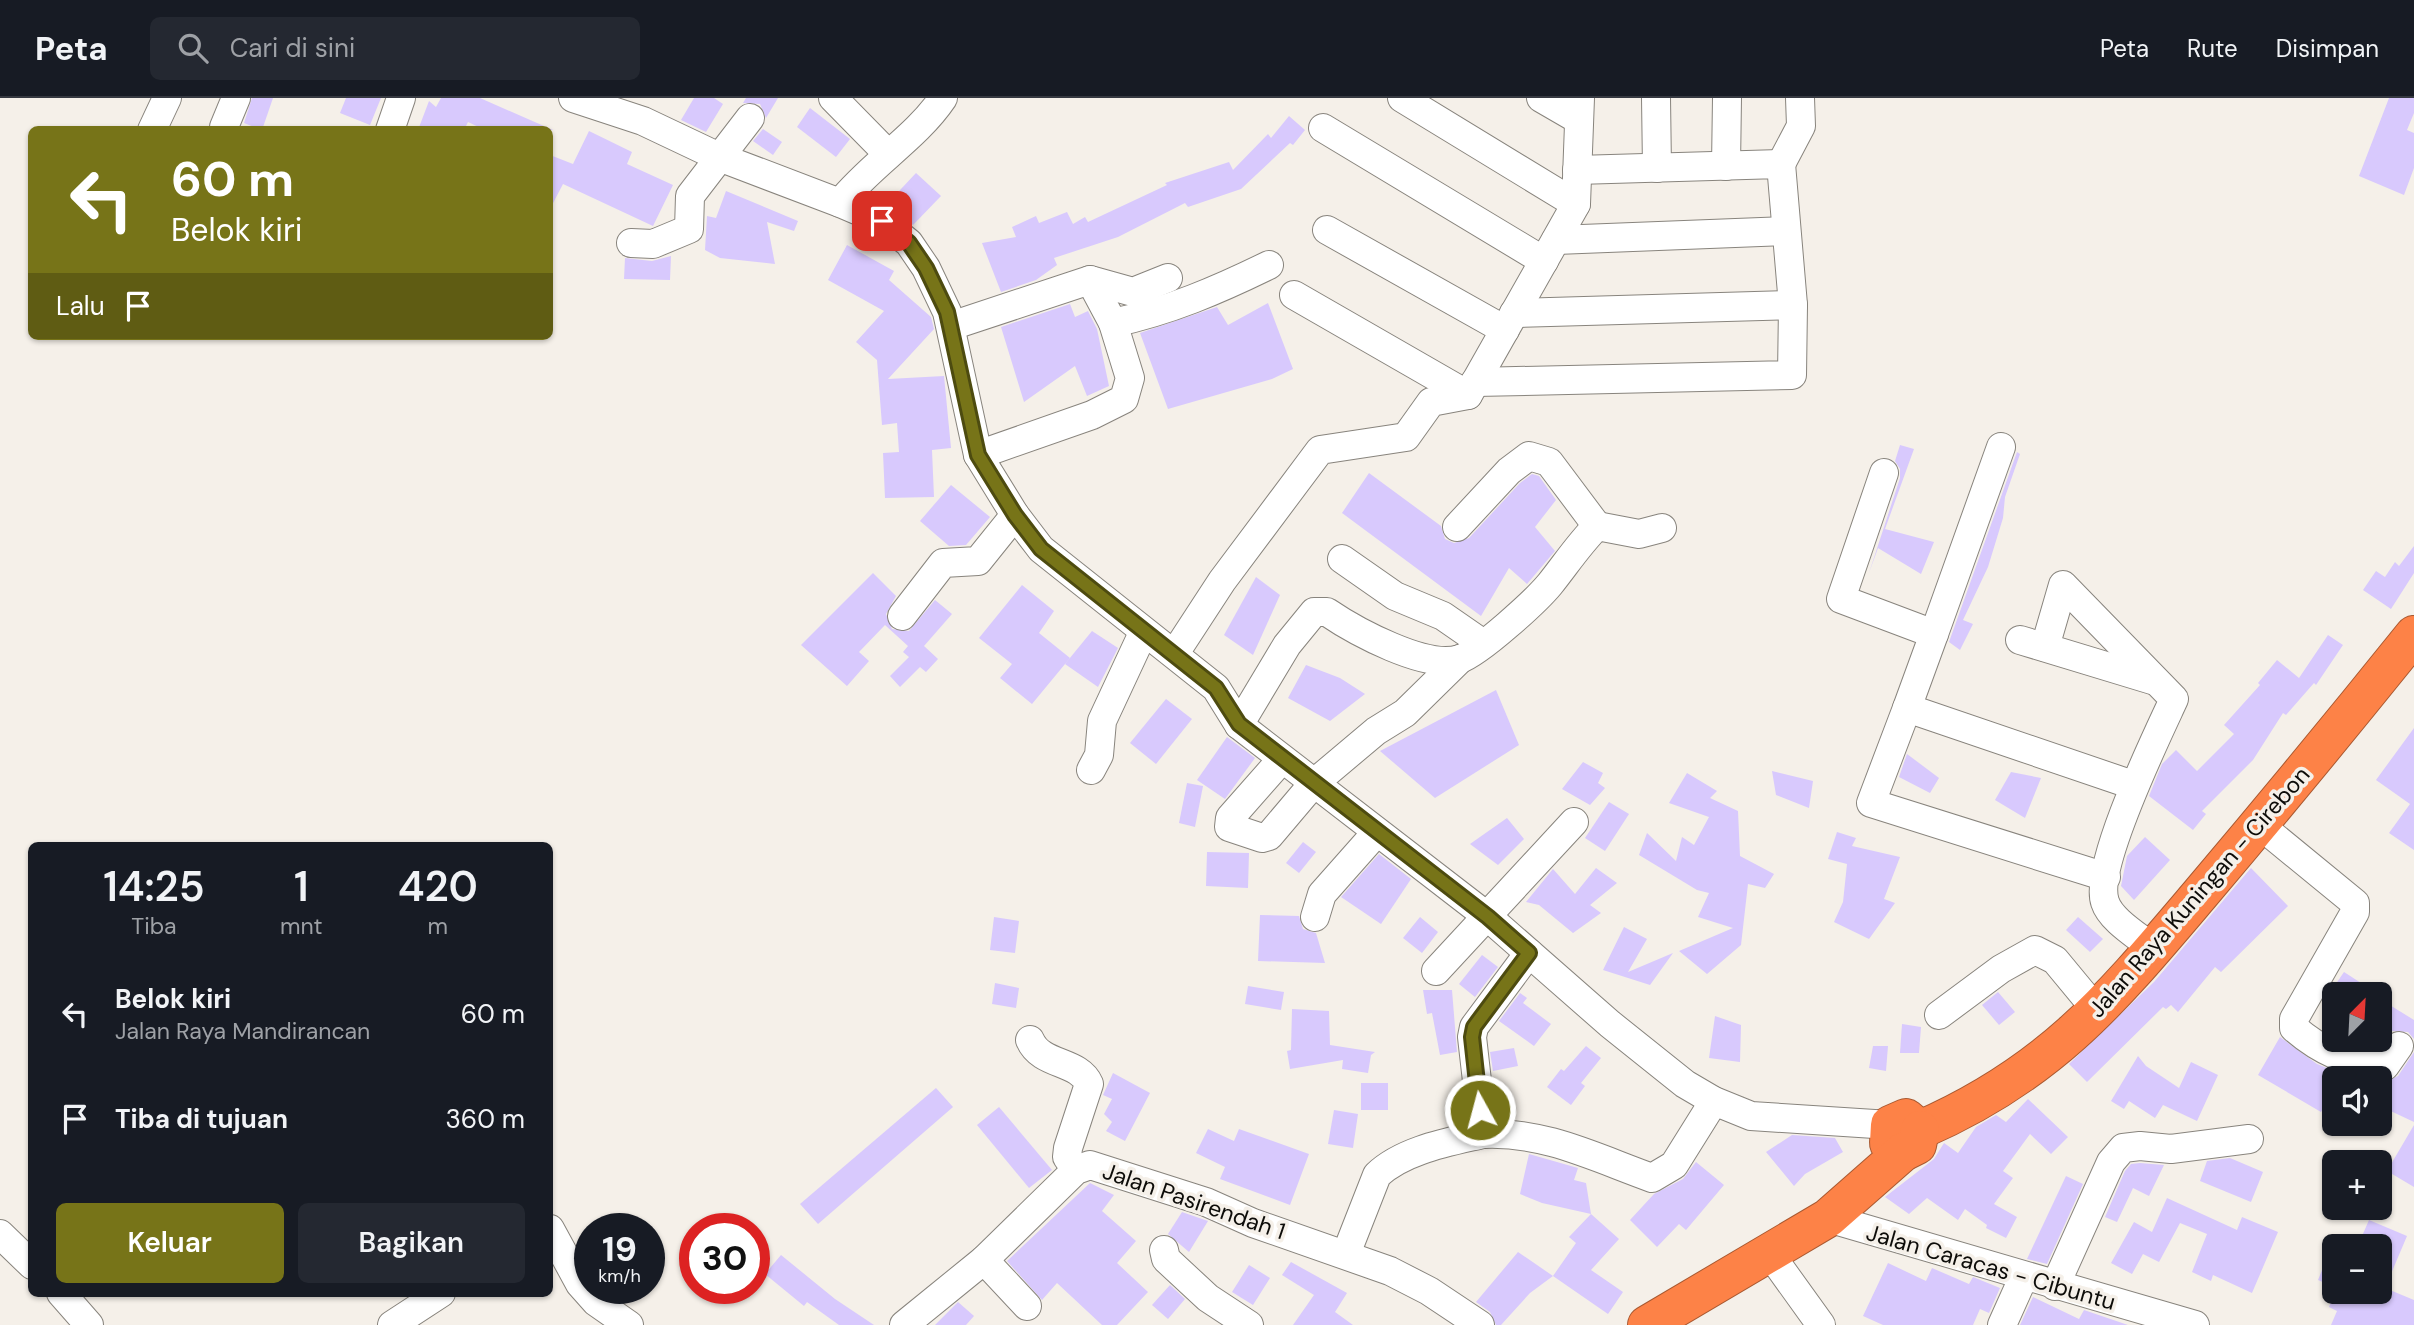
<!DOCTYPE html>
<html lang="id">
<head>
<meta charset="utf-8">
<style>
  body { margin:0; font-family:"DM Sans",sans-serif; background:#242831; color:#f1f3f6; height:100vh; display:flex; flex-direction:column; font-size:26px; white-space:nowrap }
  * { box-sizing:border-box; margin:0 }
  p { font-size:23px; color:#9ea1a6 }
  .icon { flex:none; width:38px; height:38px; fill:none; stroke:currentColor; stroke-width:2; stroke-linecap:round; stroke-linejoin:round }
  .map { position:relative; flex:1; overflow:hidden }
  .side { position:absolute; left:28px; top:744px; width:525px; height:455px; display:flex; flex-direction:column; background:#171b24; border-radius:10px; box-shadow:0 2px 5px #0004 }
  .side>* { flex:none }
  .banner { position:absolute; left:28px; top:28px; width:525px; height:214px; border-radius:10px; box-shadow:0 2px 5px #0004; background:#777418; color:#fff; overflow:hidden }
  .needle { width:46px; rotate:24deg }
  .fabs { position:absolute; left:2322px; top:884px; display:grid; gap:14px }
  .fabs a { display:grid; place-items:center; width:70px; height:70px; border-radius:10px; background:#171b24; box-shadow:0 2px 5px #0004; font-size:35px }
  .speed { position:absolute; left:574px; top:1115px; display:flex; gap:14px; font-size:35px; font-weight:700; text-align:center }
  .speed>* { display:grid; place-content:center; width:91px; height:91px; border-radius:50%; background:#171b24; box-shadow:0 2px 5px #0004; line-height:1 }
  .speed small { font-size:18px; font-weight:400 }
  .speed .limit { border:10px solid #d22; background:#fff; color:#111 }
  .pin { position:absolute; display:grid; place-items:center; width:60px; height:60px; color:#fff; margin:-30px; border-radius:14px; box-shadow:0 4px 10px #0006 }
  .me { position:absolute; width:77px; margin:-38px; rotate:353deg; stroke-linejoin:round; filter:drop-shadow(0 0 5px #0008) }
  .turn { display:flex; align-items:center; gap:24px; height:147px; padding:0 28px; font-size:32px }
  .turn .icon { width:91px; height:91px; stroke-width:2.5 }
  .turn b { display:block; font-size:49px; line-height:60px }
  .then { display:flex; align-items:center; height:66px; padding:0 28px; background:#0003; gap:14px; font-size:26px }
  .eta { display:flex; justify-content:space-evenly; align-items:center; height:119px; text-align:center }
  .eta b { font-size:42px; font-weight:600; line-height:49px }
  .cta { display:flex; gap:14px; margin-top:auto; padding:14px 28px }
  .cta a { flex:1; height:80px; border-radius:10px; background:#777418; color:#fff; font-size:28px; font-weight:600; line-height:80px; text-align:center }
  .cta a+a { background:#242831; color:#f1f3f6 }
  ul { padding:0; list-style:none }
  li { display:flex; align-items:center; gap:21px; height:105px; padding:0 28px }
  li div { flex:1 }
  li b { display:block; font-size:26px }
  li em { font-style:normal }
  header { display:flex; align-items:center; gap:42px; box-sizing:border-box; height:98px; padding:0 35px; background:#171b24; border-bottom:2px solid #363941 }
  header strong { font-size:33px }
  nav { display:flex; gap:38px; margin-inline-start:auto; font-size:24px }
  .search { width:490px; height:63px; background:#242831; display:flex; align-items:center; gap:18px; box-sizing:border-box; padding:0 24px; border-radius:10px; color:#9ea1a6; font-size:26px }
  .map>svg:first-child { display:block }
</style>
</head>
<body>
<header>
<strong>Peta</strong>
<div class="search"><svg class="icon" aria-label="search" viewBox="0 0 24 24"><circle cx="10" cy="10" r="6"/><path d="M15 15l6 6"/></svg>Cari di sini</div>
<nav><a>Peta</a><a>Rute</a><a>Disimpan</a></nav>
</header>
<div class="map">
<svg width="2414" height="1227" viewBox="0 0 2414 1227">
  <rect width="100%" height="100%" fill="#f5f0e9"/>
  <g fill="#d8c9fd">
    <polygon points="252,0 273,0 262,32 244,25"/>
    <polygon points="346,0 381,0 370,27 340,15"/>
    <polygon points="441,0 480,0 553,32 485,32 468,24 464,32 418,32 429,3 436,9"/>
    <polygon points="694,0 714,0 723,6 706,34 681,22"/>
    <polygon points="746,0 778,0 766,20 760,6 743,5"/>
    <polygon points="2389,0 2414,0 2414,15 2407,32 2414,35 2414,70 2404,97 2359,78"/>
    <polygon points="810,10 850,41 836,59 797,29"/>
    <polygon points="1289,18 1305,32 1293,47 1290,45 1241,91 1188,109 1185,105 1118,139 1054,160 1057,167 1036,182 1001,194 982,145 1016,139 1012,129 1036,118 1039,125 1067,114 1073,126 1085,119 1088,124 1167,87 1165,85 1229,64 1233,72 1268,36 1271,40"/>
    <polygon points="763,31 782,44 773,57 753,43"/>
    <polygon points="589,33 632,54 627,66 673,87 653,128 563,86 550,111 550,57 573,66"/>
    <polygon points="916,75 941,98 913,127 886,107"/>
    <polygon points="726,93 798,123 794,133 767,124 775,166 720,160 705,152 707,118 716,120"/>
    <polygon points="847,147 894,173 889,182 931,219 934,231 888,281 944,278 951,350 932,352 934,399 885,400 883,355 899,354 897,325 882,327 877,262 856,244 884,213 828,182"/>
    <polygon points="671,158 670,182 624,181 625,160 652,163"/>
    <polygon points="1268,205 1293,271 1272,281 1168,311 1140,235 1217,209 1228,227"/>
    <polygon points="1070,206 1075,219 1088,213 1097,231 1109,288 1087,298 1075,268 1024,304 1001,229"/>
    <polygon points="1900,347 1914,351 1885,431 1934,444 1921,476 1878,450 1869,475 1900,380 1900,371 1895,363"/>
    <polygon points="2017,354 2020,356 2005,399 2003,420 1988,469 1963,522 1973,526 1960,552 1949,544"/>
    <polygon points="1369,375 1441,428 1445,441 1454,445 1469,440 1520,385 1532,376 1539,378 1556,402 1535,429 1555,453 1527,486 1509,470 1481,518 1342,415"/>
    <polygon points="951,387 990,419 966,447 949,448 920,423"/>
    <polygon points="2414,448 2414,475 2391,511 2363,492 2376,473 2385,479 2395,464 2399,468"/>
    <polygon points="873,475 896,498 886,516 892,531 909,533 935,502 952,516 924,548 938,561 926,574 920,569 900,589 890,578 909,559 903,554 908,548 885,527 859,554 869,563 847,588 801,547"/>
    <polygon points="1256,479 1280,497 1253,557 1224,537"/>
    <polygon points="1022,487 1054,513 1039,535 1070,560 1032,606 1000,580 1012,566 979,540"/>
    <polygon points="1092,533 1118,550 1098,589 1065,566"/>
    <polygon points="2328,537 2343,547 2316,587 2314,585 2286,617 2283,615 2253,662 2202,713 2206,716 2193,732 2149,698 2162,666 2176,652 2197,673 2234,636 2224,627 2260,587 2258,585 2277,562 2299,580"/>
    <polygon points="1306,567 1340,580 1365,596 1330,623 1288,600"/>
    <polygon points="1496,592 1519,647 1435,700 1380,653"/>
    <polygon points="1166,601 1192,621 1156,666 1130,645"/>
    <polygon points="2414,630 2414,752 2389,735 2410,706 2376,682"/>
    <polygon points="1227,639 1255,660 1225,701 1197,682"/>
    <polygon points="1907,656 1939,680 1930,695 1899,679"/>
    <polygon points="1583,664 1603,675 1598,685 1605,690 1590,707 1562,691"/>
    <polygon points="1772,673 1813,683 1809,710 1776,697"/>
    <polygon points="2011,674 2041,680 2025,720 1995,702"/>
    <polygon points="1687,675 1717,693 1710,700 1738,713 1740,758 1774,776 1765,790 1748,786 1741,847 1707,876 1679,853 1733,830 1698,819 1709,795 1697,792 1639,757 1647,735 1676,763 1682,739 1694,747 1709,719 1669,705"/>
    <polygon points="1187,685 1203,688 1195,729 1179,725"/>
    <polygon points="1609,704 1629,716 1605,753 1585,740"/>
    <polygon points="1507,720 1524,741 1498,767 1470,746"/>
    <polygon points="1837,734 1856,740 1852,748 1900,759 1884,801 1895,805 1869,841 1834,824 1843,804 1847,766 1828,761"/>
    <polygon points="2145,739 2170,762 2134,802 2121,788 2127,758"/>
    <polygon points="1303,744 1316,754 1299,775 1286,765"/>
    <polygon points="1207,754 1249,755 1248,790 1206,788"/>
    <polygon points="1379,756 1411,781 1381,826 1341,799"/>
    <polygon points="1596,770 1617,785 1590,807 1601,815 1573,835 1539,807 1526,804 1553,771 1575,796"/>
    <polygon points="2251,770 2288,808 2221,874 2215,869 2178,914 2171,907 2166,911 2163,909 2087,984 2069,966 2154,884"/>
    <polygon points="1260,817 1299,818 1303,831 1316,835 1325,865 1258,863"/>
    <polygon points="994,819 1019,823 1015,855 990,852"/>
    <polygon points="1420,819 1438,834 1422,855 1403,840"/>
    <polygon points="2078,819 2103,841 2090,854 2066,832"/>
    <polygon points="1624,829 1647,841 1628,874 1673,855 1650,887 1603,872"/>
    <polygon points="1482,857 1498,869 1475,899 1459,886"/>
    <polygon points="2344,874 2378,896 2329,896"/>
    <polygon points="995,885 1019,890 1016,910 992,906"/>
    <polygon points="1248,888 1284,894 1281,912 1245,906"/>
    <polygon points="1423,892 1452,892 1457,954 1440,957 1432,915 1427,916"/>
    <polygon points="1998,894 2015,914 1999,927 1982,907"/>
    <polygon points="1520,895 1527,900 1523,905 1551,926 1534,948 1499,923"/>
    <polygon points="2380,901 2414,922 2414,941 2408,934 2391,933 2380,926"/>
    <polygon points="1292,911 1329,913 1330,947 1375,954 1371,957 1368,975 1342,971 1343,962 1290,971 1287,953 1291,952"/>
    <polygon points="1715,918 1741,927 1740,964 1709,960"/>
    <polygon points="1902,926 1921,929 1919,955 1900,955"/>
    <polygon points="2280,939 2317,966 2352,980 2334,980 2334,992 2321,1014 2258,977"/>
    <polygon points="1586,948 1601,960 1581,985 1585,988 1571,1007 1547,989 1561,971 1564,973"/>
    <polygon points="1873,948 1888,948 1886,973 1869,970"/>
    <polygon points="1514,950 1518,968 1493,973 1490,954"/>
    <polygon points="2414,954 2414,1024 2380,1008 2383,985 2398,978"/>
    <polygon points="2138,958 2146,968 2179,990 2191,964 2218,977 2197,1023 2163,1007 2155,1020 2129,1003 2124,1011 2111,1003"/>
    <polygon points="1113,975 1150,995 1125,1043 1106,1033 1112,1024 1104,1016 1112,1001 1103,997"/>
    <rect x="1361" y="985" width="27" height="27"/>
    <polygon points="936,990 953,1009 818,1126 800,1106"/>
    <polygon points="2028,1001 2068,1039 2051,1056 2030,1036 2003,1073 2013,1080 1994,1106 2017,1119 2006,1140 1986,1130 1987,1127 1965,1111 1958,1122 1927,1100 1909,1116 1885,1099 1934,1061 1944,1045 1958,1055 1976,1029 1996,1017 2006,1024"/>
    <polygon points="999,1009 1052,1072 1029,1090 977,1027"/>
    <polygon points="1334,1012 1358,1016 1353,1050 1328,1046"/>
    <polygon points="2414,1027 2414,1089 2387,1073"/>
    <polygon points="1208,1031 1234,1043 1239,1031 1309,1056 1290,1107 1220,1081 1225,1069 1196,1055"/>
    <polygon points="1792,1037 1835,1040 1843,1054 1805,1076 1794,1088 1766,1054"/>
    <polygon points="1529,1056 1578,1070 1574,1082 1586,1085 1591,1116 1542,1105 1520,1096"/>
    <polygon points="2230,1060 2263,1074 2251,1104 2200,1083 2207,1063"/>
    <polygon points="1696,1064 1724,1087 1686,1132 1679,1126 1657,1149 1630,1122 1654,1096 1683,1081"/>
    <polygon points="2140,1065 2164,1067 2149,1098 2133,1090 2117,1124 2105,1119 2125,1073 2131,1066"/>
    <polygon points="2066,1078 2083,1086 2047,1166 2027,1161"/>
    <polygon points="1090,1085 1114,1097 1102,1113 1136,1143 1117,1165 1148,1194 1117,1227 1102,1227 1057,1185 1042,1202 1007,1163"/>
    <polygon points="2167,1100 2237,1132 2242,1119 2278,1134 2252,1195 2213,1177 2211,1183 2192,1174 2207,1136 2180,1125 2159,1164 2143,1156 2132,1176 2111,1165 2134,1124 2152,1134"/>
    <polygon points="1182,1114 1208,1123 1189,1154 1168,1136"/>
    <polygon points="1591,1116 1619,1141 1591,1172 1623,1194 1608,1216 1553,1178 1576,1145 1569,1139"/>
    <polygon points="2369,1122 2407,1138 2385,1190 2414,1202 2414,1227 2331,1227 2337,1213 2329,1209 2335,1194 2380,1194 2380,1148 2359,1145"/>
    <polygon points="2334,1142 2334,1189 2318,1182"/>
    <polygon points="1518,1154 1553,1178 1530,1195 1501,1227 1496,1227 1490,1214 1476,1204"/>
    <polygon points="781,1157 835,1201 874,1227 839,1227 807,1204 804,1208 765,1176"/>
    <polygon points="1291,1164 1347,1195 1335,1214 1353,1227 1293,1227 1314,1197 1282,1177"/>
    <polygon points="1888,1165 1926,1183 1932,1170 1969,1186 1973,1179 2000,1190 1989,1215 1980,1211 1973,1227 1883,1227 1863,1218"/>
    <polygon points="1249,1167 1270,1180 1253,1207 1232,1194"/>
    <polygon points="1170,1187 1185,1201 1168,1221 1152,1207"/>
    <polygon points="2033,1199 2079,1221 2084,1212 2128,1227 2020,1227"/>
    <polygon points="958,1204 974,1218 966,1227 935,1227"/>
  </g>
  <g fill="none" stroke-linecap="round" stroke-linejoin="round">
    <defs>
      <g id="minor">
        <polyline points="573,0 643,23 719,59 840,105 882,123 909,145 926,170 947,214 978,357 1015,417 1041,451 1216,590 1239,627 1488,819 1610,926 1685,986 1714,1003 1751,1018 1890,1027"/>
        <polyline points="833,0 888,56"/>
        <polyline points="1402,0 1576,106"/>
        <polyline points="1541,0 1579,22"/>
        <polyline points="1656,0 1657,70"/>
        <polyline points="224,29 236,0"/>
        <polyline points="1323,30 1544,163"/>
        <polyline points="152,32 167,0"/>
        <polyline points="390,32 401,0"/>
        <polyline points="1781,66 1801,28 1800,0"/>
        <polyline points="1726,68 1727,0"/>
        <path d="M840,105C871,66 916,40 943,0"/>
        <polyline points="1327,132 1505,232"/>
        <polyline points="1556,142 1786,133"/>
        <polyline points="631,145 653,146 689,131 690,98 750,20"/>
        <path d="M1090,182L1113,225C1169,213 1218,192 1269,167"/>
        <polyline points="1294,197 1468,297"/>
        <polyline points="1514,215 1793,207"/>
        <polyline points="951,228 1090,182 1133,194 1168,180"/>
        <polyline points="1475,284 1792,277 1793,207 1781,66 1577,72"/>
        <polyline points="978,357 1092,317 1124,301 1130,280 1113,225"/>
        <polyline points="1884,375 1841,501 1934,536 1907,610 2133,687"/>
        <polyline points="1457,429 1509,373 1529,358 1549,364 1597,428"/>
        <polyline points="1342,461 1395,498 1443,518 1482,545"/>
        <polyline points="902,518 943,465 978,463 1015,417"/>
        <polyline points="1934,536 2001,349"/>
        <polyline points="2020,542 2152,582"/>
        <path d="M2045,549L2063,487L2174,601C2157,638 2093,769 2105,804C2111,823 2140,839 2155,852"/>
        <polyline points="1175,555 1222,483 1320,352 1406,339 1431,304 1468,297 1576,106 1580,0"/>
        <polyline points="1907,610 1871,705 2106,779"/>
        <path d="M1239,627L1287,547L1314,514H1327C1355,533 1426,572 1460,561C1480,554 1536,503 1550,486C1566,466 1579,446 1597,428L1639,436L1662,430"/>
        <polyline points="1282,661 1230,720 1229,729 1262,740 1269,738 1313,686 1376,633 1405,615 1460,561"/>
        <polyline points="1091,672 1099,657 1102,623 1143,535"/>
        <path d="M2261,728L2355,805V814L2294,921V930C2319,952 2352,968 2385,968L2399,948"/>
        <polyline points="1315,819 1322,796 1376,735"/>
        <polyline points="1436,873 1574,724"/>
        <polyline points="1939,917 2001,871 2035,852 2055,862 2098,914"/>
        <path d="M1030,942C1041,968 1079,962 1089,986L1068,1050L1067,1059L1076,1072"/>
        <path d="M1483,1036C1544,1033 1596,1060 1652,1080L1674,1067L1714,1003"/>
        <polyline points="1828,1120 2195,1227"/>
        <polyline points="550,1131 580,1186 596,1204 629,1227"/>
        <polyline points="0,1136 32,1167"/>
        <polyline points="1164,1152 1166,1161 1208,1200 1249,1227"/>
        <path d="M1346,1156L1377,1077C1403,1052 1449,1044 1483,1036L1472,939L1474,929L1529,855"/>
        <polyline points="1770,1156 1821,1227"/>
        <polyline points="984,1162 1027,1208"/>
        <polyline points="2055,1188 2111,1064 2123,1050 2140,1048 2171,1051 2249,1041"/>
        <polyline points="61,1195 89,1227"/>
        <polyline points="392,1227 441,1195"/>
        <polyline points="904,1227 984,1162 1076,1072 1090,1067 1206,1104 1253,1125 1390,1173 1429,1193 1480,1227"/>
        <polyline points="2002,1227 2024,1178"/>
      </g>
      <g id="highway">
        <path d="M1920,1032C2051,975 2111,901 2201,795C2273,710 2344,624 2414,537"/>
        <polyline points="1903,1054 1889,1045 1890,1027 1906,1020 1920,1032"/>
        <polyline points="1647,1227 1828,1120 1903,1054 1917,1047 1920,1032"/>
      </g>
    </defs>
    <use href="#minor" stroke="#88847d" stroke-width="30"/>
    <use href="#highway" stroke="#a95931" stroke-width="40"/>
    <use href="#minor" stroke="#fff" stroke-width="28"/>
    <use href="#highway" stroke="#fd8247" stroke-width="38"/>
  </g>
  <g fill="none" stroke-linecap="round" stroke-linejoin="round">
    <defs>
      <polyline id="route" points="882,123 909,145 926,170 947,214 978,357 1015,417 1041,451 1216,590 1239,626 1488,819 1529,855 1474,929 1472,939 1480,1012"/>
    </defs>
    <use href="#route" stroke="#4d4b10" stroke-width="18"/>
    <use href="#route" stroke="#777418" stroke-width="12"/>
  </g>
  <g text-anchor="middle" dominant-baseline="central" stroke-width="7" stroke-linejoin="round" paint-order="stroke">
    <g font-size="23" fill="#0d0c09" stroke="#f5f0e9">
      <text transform="translate(2199 794) rotate(-49)">Jalan Raya Kuningan - Cirebon</text>
      <text transform="translate(1194 1103) rotate(19)">Jalan Pasirendah 1</text>
      <text transform="translate(1991 1169) rotate(16)">Jalan Caracas - Cibuntu</text>
    </g>
  </g>
</svg>
<div class="fabs">
<a><svg class="needle" viewBox="-14 -14 28 28"><path d="M0-13l5 13h-10z" fill="#e53935"/><path d="M0 13l5-13h-10z" fill="#9ea1a6"/></svg></a>
<a><svg class="icon" aria-label="sound" viewBox="0 0 24 24"><path d="M4 9h4l5-4v14l-5-4H4zM17 9q2 3 0 6"/></svg></a>
<a>+</a>
<a>−</a>
</div>
<div class="speed"><div>19<small>km/h</small></div><div class="limit">30</div></div>
<div class="pin" style="left:882px;top:123px;background:#d93025"><svg class="icon" aria-label="arrive" viewBox="0 0 24 24"><path d="M6 21V4h12l-3 4 3 4H6"/></svg></div>
<svg class="me" style="left:1480px;top:1012px" viewBox="-20 -20 40 40"><circle r="17" fill="#777418" stroke="#fff" stroke-width="3"/><path d="M0-11L8 9 0 5-8 9z" fill="#fff"/></svg>
<div class="banner">
<div class="turn"><svg class="icon" aria-label="left" viewBox="0 0 24 24"><path d="M17 20v-9H6M10 6l-5 5 5 5"/></svg><div><b>60 m</b>Belok kiri</div></div>
<div class="then">Lalu<svg class="icon" aria-label="arrive" viewBox="0 0 24 24"><path d="M6 21V4h12l-3 4 3 4H6"/></svg></div>
</div>
<section class="side">
<div class="eta">
<div><b>14:25</b><p>Tiba</p></div>
<div><b>1</b><p>mnt</p></div>
<div><b>420</b><p>m</p></div>
</div>
<ul>
<li><svg class="icon" aria-label="left" viewBox="0 0 24 24"><path d="M17 20v-9H6M10 6l-5 5 5 5"/></svg><div><b>Belok kiri</b><p>Jalan Raya Mandirancan</p></div><em>60 m</em></li>
<li><svg class="icon" aria-label="arrive" viewBox="0 0 24 24"><path d="M6 21V4h12l-3 4 3 4H6"/></svg><div><b>Tiba di tujuan</b></div><em>360 m</em></li>
</ul>
<div class="cta"><a>Keluar</a><a>Bagikan</a></div>
</section>
</div>
</body>
</html>
